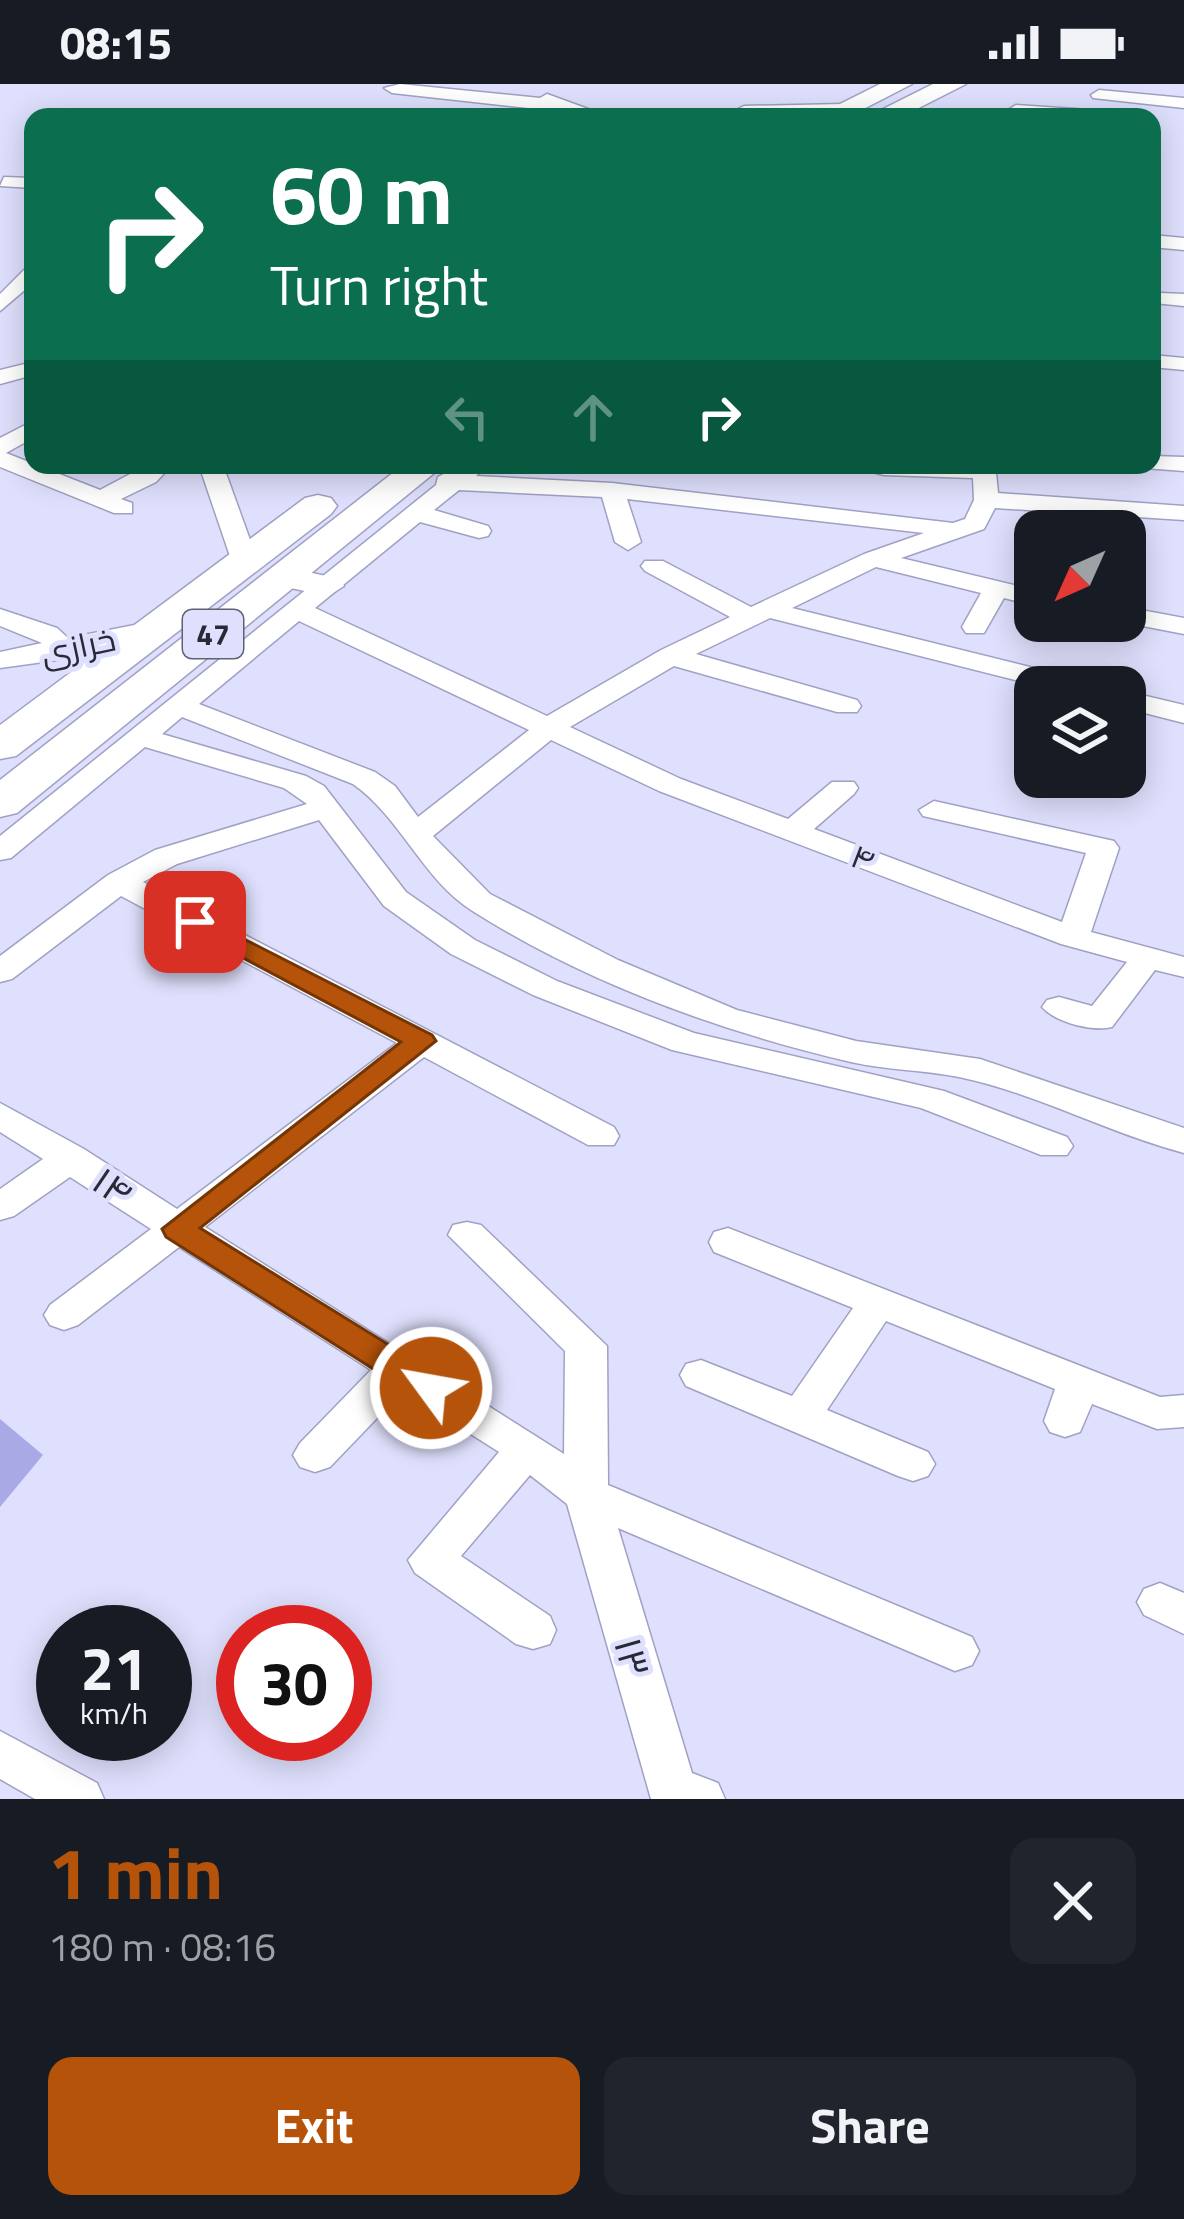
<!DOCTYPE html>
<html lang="en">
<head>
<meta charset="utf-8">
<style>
  body { margin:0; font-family:"Titillium Web",Cairo,sans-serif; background:#20242c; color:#f1f3f6; height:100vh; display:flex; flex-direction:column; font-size:45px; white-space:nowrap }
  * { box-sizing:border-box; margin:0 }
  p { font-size:39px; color:#9ea1a6 }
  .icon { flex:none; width:66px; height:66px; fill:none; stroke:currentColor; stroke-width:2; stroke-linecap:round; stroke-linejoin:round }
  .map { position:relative; height:1715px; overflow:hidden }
  .drawer { display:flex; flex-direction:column; background:#171b24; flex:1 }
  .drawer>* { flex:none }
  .banner { position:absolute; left:24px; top:24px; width:1137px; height:366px; border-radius:24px; box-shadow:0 6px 30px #0003; background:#0b6e4f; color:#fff; overflow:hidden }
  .needle { width:78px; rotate:225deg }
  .fabs { position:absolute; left:1014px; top:426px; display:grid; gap:24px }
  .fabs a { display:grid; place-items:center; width:132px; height:132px; border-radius:24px; background:#171b24; box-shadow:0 6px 30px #0003; font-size:60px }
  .speed { position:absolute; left:36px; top:1521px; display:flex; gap:24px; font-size:60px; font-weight:700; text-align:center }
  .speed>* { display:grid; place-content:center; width:156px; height:156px; border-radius:50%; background:#171b24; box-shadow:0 6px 30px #0003; line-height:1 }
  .speed small { font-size:30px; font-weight:400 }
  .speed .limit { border:18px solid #d22; background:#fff; color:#111 }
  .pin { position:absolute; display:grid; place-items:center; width:102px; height:102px; color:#fff; margin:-51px; border-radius:24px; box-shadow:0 6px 18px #0006 }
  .me { position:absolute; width:132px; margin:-66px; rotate:302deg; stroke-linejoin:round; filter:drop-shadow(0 0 9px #0008) }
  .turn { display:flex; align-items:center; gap:42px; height:252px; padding:0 48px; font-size:54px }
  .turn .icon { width:156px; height:156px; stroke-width:2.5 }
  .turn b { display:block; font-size:84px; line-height:102px }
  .lanes { display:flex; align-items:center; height:114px; padding:0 48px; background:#0003; justify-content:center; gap:60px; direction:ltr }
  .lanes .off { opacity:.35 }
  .round { display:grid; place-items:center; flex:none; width:126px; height:126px; border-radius:24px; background:#20242c }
  .head { display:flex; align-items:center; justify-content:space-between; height:204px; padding:0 48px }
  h1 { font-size:72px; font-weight:700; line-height:90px; color:#b45309 }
  .action { display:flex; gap:24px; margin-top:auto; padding:24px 48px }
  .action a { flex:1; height:138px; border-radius:24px; background:#b45309; color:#fff; font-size:48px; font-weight:700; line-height:138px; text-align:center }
  .action a+a { background:#20242c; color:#f1f3f6 }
  .status { display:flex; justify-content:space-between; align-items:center; height:84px; padding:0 60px; background:#171b24; direction:ltr }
  .status svg { height:33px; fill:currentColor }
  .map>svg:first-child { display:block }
</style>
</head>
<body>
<div class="status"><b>08:15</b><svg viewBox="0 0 49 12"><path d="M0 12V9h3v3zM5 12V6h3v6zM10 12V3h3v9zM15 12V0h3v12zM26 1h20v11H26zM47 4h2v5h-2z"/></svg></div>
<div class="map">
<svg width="1184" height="1715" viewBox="0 0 1184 1715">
  <rect width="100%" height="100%" fill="#dfe0fd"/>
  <polygon fill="#a9aae5" points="0,1335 43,1371 0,1423"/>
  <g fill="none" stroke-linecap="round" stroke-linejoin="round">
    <defs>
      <g id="minor">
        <polygon points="400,0 540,14 547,10 610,33 392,9 384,4"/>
        <polygon points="1099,6 1184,14 1184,24 1093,14 1091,11"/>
        <polygon points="844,20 852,25 850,28 722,33 744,22"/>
        <polygon points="1016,21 1119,28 1127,33 996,33"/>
        <polygon points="4,93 33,94 33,104 0,102"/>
        <polygon points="1152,151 1184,154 1184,166 1152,163"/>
        <polygon points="33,185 33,199 0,227 0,210 24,186"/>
        <polygon points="1161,209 1184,210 1184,222 1154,219 1154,211"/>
        <polygon points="1152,271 1184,274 1184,286 1152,283"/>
        <polygon points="33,278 33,291 0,300 0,286"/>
        <polygon points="33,337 33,354 6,369 100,406 147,381 172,381 156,398 121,415 132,419 132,429 114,429 0,383 0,354"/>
        <polygon points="1152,372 1184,373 1184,387 1144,384 1142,381 1152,381"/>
        <polygon points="199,381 223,381 258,478 254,483 245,486 232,478"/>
        <path d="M460,381H487L476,392L612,399L953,439L965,435L974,416L973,394L884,391L876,389L874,381H1004L996,389L998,409L1184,422V436L995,424L984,445L901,474L1035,506V522L1004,514L984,549H966L962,543L981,509L876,483L792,524L1086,597L1090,603H1043L770,534L696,570L857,616L861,622L857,628H837L674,582L570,643L681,695L788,735L832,698H854L858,704L854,710L814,745L1062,838L1086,769L923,732L919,726L934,717L1114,757L1119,764L1091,848L1184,873V893L1155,886L1112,943C1092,948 1055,938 1042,923L1047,916L1059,913L1092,922L1127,878L1061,860L659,707L551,656L433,752L490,810L618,876L737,926L856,957L980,975L1184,1044V1069C1108,1049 1036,1009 959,993C924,986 886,986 851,978C719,947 586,899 471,826C423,795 400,733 353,700L182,633L162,650L306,692L324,702L406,808L475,856L557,897L694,949L944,1007L1067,1053L1073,1062L1067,1071H1041L921,1024L672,966L533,911L451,870L384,822L319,736L177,780L143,798L614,1043L619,1052L614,1061H588L424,973L205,1143L564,1370L565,1267L448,1151L453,1141L467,1138L481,1141L607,1262L608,1401L972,1553L979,1567L972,1581L955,1587L618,1444L692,1689L718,1699L725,1715H651L567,1420L530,1391L461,1472L550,1532L556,1546L550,1560L533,1565L516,1560L415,1489L408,1476L499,1368L403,1307L330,1383L315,1388L300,1383L293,1371L300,1359L371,1286L179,1163L78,1241L64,1246L50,1241L44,1231L50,1221L151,1145L70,1093L14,1132L0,1136V1105L43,1075L0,1048V1019L84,1065L177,1125L397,959L121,812L12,895L0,898V872L108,791L155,766L307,720L284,704L145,663L11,774L0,776V752L436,401L438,393ZM459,406L602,413L615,458L628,466L641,458L627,415L924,449L864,470L751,523L663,477H645L641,482L645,487L730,533L661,566L547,632L315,524L420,438L479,454L488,452L491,447L488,442L434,426ZM299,537L529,646L418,733L395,702L375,688L199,620Z"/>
        <polygon points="1125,523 1184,534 1184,550 1117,537 1125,537"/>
        <polygon points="0,525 57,544 68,554 155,537 168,545 164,551 65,575 0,584 0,568 42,559 0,542"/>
        <polygon points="1125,607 1184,621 1184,639 1125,624"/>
        <polygon points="728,1144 1160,1313 1184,1311 1184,1343 1157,1345 1092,1320 1080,1348 1065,1353 1050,1348 1044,1337 1055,1305 886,1237 827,1326 928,1368 935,1380 928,1392 913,1397 898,1392 686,1302 680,1291 686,1280 701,1276 792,1312 853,1224 714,1168 709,1158 714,1148"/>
        <polygon points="1160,1499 1184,1509 1184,1550 1144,1531 1137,1518 1144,1505"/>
        <polygon points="0,1647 97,1699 104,1715 35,1715 0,1695"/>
      </g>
      <polygon id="major" points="284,483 340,495 344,502 328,512 272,500 268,493 272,486"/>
      <g id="highway">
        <polygon points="880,0 912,0 848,33 814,33"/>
        <polygon points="933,0 966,0 901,33 867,33"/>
        <polygon points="403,381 444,381 17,729 0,733 0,696"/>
        <polygon points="318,411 331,414 337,422 331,430 16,672 0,675 0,641 305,414"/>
      </g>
    </defs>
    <use href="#minor" stroke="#a0a1c3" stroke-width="3"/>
    <use href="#major" stroke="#a0a1c3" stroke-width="3"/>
    <use href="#highway" stroke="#a0a1c3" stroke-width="3"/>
    <use href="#minor" fill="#fff" fill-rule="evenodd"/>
    <use href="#major" fill="#fff" fill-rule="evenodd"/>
    <use href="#highway" fill="#fff" fill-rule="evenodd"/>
  </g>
  <polygon fill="#b45309" stroke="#753606" stroke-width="3" points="195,830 432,951 436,957 200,1144 444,1295 449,1304 444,1314 431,1317 419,1314 166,1153 162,1145 401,958 185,843 181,838"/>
  <g text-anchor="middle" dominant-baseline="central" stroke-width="10" stroke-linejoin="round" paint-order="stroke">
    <rect fill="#dfe0fd" stroke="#606172" stroke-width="3" x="183" y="526" width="60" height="48" rx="9"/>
    <g font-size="30" font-weight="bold" fill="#292a37">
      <text x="213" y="550">47</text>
    </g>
    <g font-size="33" fill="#292a37" stroke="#dfe0fd">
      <text transform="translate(78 562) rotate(-12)">خرازی</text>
      <text transform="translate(863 774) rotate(21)">۴</text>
    </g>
    <g font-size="39" fill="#292a37" stroke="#dfe0fd">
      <text transform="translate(113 1102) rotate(34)">۱۴</text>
      <text transform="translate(633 1573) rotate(74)">۱۳</text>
    </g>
  </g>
</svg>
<div class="fabs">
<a><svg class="needle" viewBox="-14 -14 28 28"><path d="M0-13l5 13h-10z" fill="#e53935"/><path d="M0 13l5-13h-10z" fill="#9ea1a6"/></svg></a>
<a><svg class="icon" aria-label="layers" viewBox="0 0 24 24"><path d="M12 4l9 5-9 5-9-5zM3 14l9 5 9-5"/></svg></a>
</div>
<div class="speed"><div>21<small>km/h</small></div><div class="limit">30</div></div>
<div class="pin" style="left:195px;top:838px;background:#d93025"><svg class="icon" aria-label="arrive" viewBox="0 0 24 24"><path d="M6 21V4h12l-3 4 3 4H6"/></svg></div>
<svg class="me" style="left:431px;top:1304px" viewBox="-20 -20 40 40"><circle r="17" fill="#b45309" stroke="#fff" stroke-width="3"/><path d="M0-11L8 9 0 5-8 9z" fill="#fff"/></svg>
<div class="banner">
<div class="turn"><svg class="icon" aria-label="right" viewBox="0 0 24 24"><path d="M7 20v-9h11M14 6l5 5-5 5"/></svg><div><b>60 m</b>Turn right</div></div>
<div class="lanes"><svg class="icon off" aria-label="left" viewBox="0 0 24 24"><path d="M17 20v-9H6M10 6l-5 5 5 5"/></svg><svg class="icon off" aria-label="ahead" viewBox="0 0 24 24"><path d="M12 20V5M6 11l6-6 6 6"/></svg><svg class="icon" aria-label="right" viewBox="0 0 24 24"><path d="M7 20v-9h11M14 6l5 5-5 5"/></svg></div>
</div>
</div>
<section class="drawer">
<div class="head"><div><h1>1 min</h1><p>180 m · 08:16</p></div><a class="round"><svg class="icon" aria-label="close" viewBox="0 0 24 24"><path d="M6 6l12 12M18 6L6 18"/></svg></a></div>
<div class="action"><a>Exit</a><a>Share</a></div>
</section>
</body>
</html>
